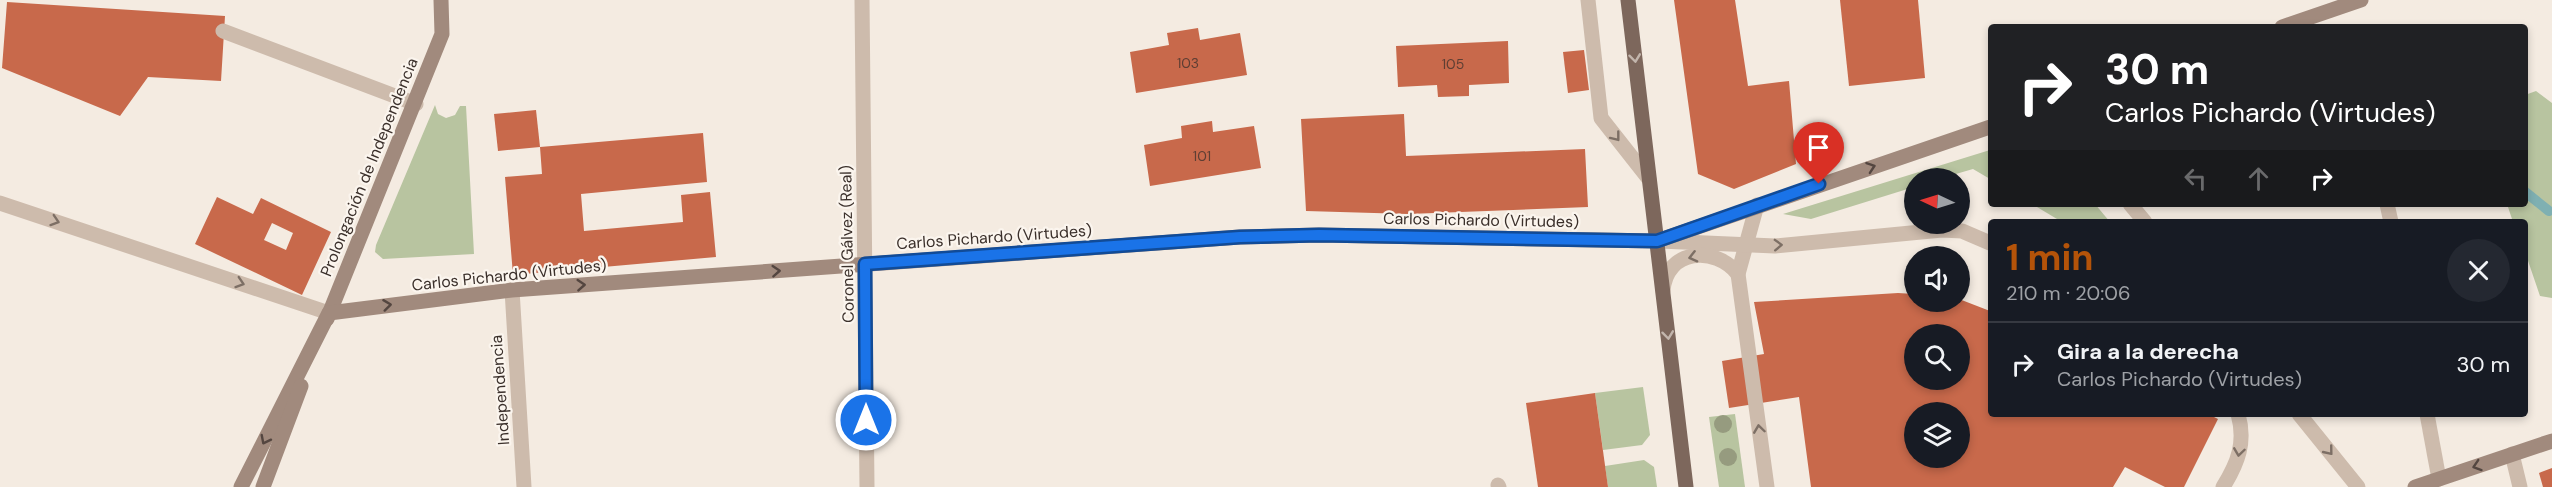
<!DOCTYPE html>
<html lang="es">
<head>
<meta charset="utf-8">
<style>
  body { margin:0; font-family:"DM Sans",sans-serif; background:#242831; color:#f1f3f6; height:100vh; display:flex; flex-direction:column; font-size:22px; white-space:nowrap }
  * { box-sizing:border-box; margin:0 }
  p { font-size:20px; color:#9ea1a6 }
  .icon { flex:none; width:33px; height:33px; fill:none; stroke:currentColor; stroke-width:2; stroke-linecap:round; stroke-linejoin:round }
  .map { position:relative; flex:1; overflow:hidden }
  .side { position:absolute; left:1988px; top:219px; width:540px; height:198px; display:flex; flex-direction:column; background:#171b24; border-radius:6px; box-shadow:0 3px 9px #0003 }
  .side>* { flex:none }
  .top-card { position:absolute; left:1988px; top:24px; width:540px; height:183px; border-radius:6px; box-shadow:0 3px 9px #0003; background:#202124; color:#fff; overflow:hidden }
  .needle { width:39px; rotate:274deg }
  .fabs { position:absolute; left:1904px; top:168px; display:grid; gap:12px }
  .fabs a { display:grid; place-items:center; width:66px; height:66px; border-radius:50%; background:#171b24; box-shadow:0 3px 9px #0003; font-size:30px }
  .pin { position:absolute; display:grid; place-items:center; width:51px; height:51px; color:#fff; margin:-62px -26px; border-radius:50% 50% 50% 0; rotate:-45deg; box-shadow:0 0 6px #0007 }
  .pin .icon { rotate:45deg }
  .me { position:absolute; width:66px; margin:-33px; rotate:0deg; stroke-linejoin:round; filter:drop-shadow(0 0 4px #0008) }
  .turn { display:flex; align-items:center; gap:21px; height:126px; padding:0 18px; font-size:27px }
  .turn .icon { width:78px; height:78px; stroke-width:2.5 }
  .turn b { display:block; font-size:42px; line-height:51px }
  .lanes { display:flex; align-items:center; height:57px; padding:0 18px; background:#0003; justify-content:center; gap:30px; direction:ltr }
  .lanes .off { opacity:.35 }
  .round { display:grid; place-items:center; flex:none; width:63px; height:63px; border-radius:32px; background:#242831 }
  .overview { display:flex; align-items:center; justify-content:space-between; height:102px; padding:0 18px }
  h1 { font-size:36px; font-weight:700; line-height:45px; color:#b45309 }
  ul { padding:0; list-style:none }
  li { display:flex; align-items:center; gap:18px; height:84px; padding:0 18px; border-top:2px solid #363941 }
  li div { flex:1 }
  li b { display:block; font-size:22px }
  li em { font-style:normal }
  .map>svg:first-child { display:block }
</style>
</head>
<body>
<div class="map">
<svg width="2552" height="487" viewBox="0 0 2552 487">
  <rect width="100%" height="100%" fill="#f4ebe1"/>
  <g fill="#b8c4a0">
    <polygon points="2536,91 2552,103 2552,298 2540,296 2525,252 2524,222 2513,222 2507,204 2524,204 2525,95"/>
    <polygon points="435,105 438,114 446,118 455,115 460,106 466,106 474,254 383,259 375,252 376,245"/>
    <polygon points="1990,150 1990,179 1973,169 1942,178 1914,178 1914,187 1811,219 1783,214"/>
    <polygon points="2032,204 2095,204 2110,222 2062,222"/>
    <polygon points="1643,387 1650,435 1642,445 1603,450 1595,393"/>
    <polygon points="1735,414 1745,487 1719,487 1709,417"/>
    <polygon points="1644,460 1654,467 1657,487 1608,487 1605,466"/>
  </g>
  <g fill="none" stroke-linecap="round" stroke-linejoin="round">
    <polyline stroke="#7fb0b2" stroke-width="10" points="2524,191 2549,211"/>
  </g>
  <g fill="#c8694b" fill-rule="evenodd">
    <polygon points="1674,0 1735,0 1748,86 1789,81 1796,164 1734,189 1698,174"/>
    <polygon points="1840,0 1918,0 1925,78 1849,86"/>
    <polygon points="7,2 225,16 221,81 148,77 120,116 2,68"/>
    <polygon points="1198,28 1200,40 1240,33 1247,75 1136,93 1130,52 1169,45 1167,33"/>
    <polygon points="1508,41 1509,83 1469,85 1469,96 1438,97 1437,85 1398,87 1396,46"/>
    <polygon points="1584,50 1589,90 1568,93 1563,52"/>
    <polygon points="536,110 540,147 498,151 494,114"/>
    <polygon points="1404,114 1406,156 1585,149 1588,207 1408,214 1306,211 1301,119"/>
    <polygon points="1212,121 1213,132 1254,126 1261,168 1150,186 1144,145 1182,138 1181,126"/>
    <polygon points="703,133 707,182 581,194 584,231 683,222 681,195 710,192 716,257 513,275 505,177 542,174 540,147"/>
    <path d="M217,197L253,214L261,198L331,232L302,295L195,244ZM272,223L293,233L286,250L264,240Z"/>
    <path d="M1898,293L1914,294V302H1959V299L1990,311V414H2208L2218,419L2184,487H2165L2125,467L2113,487H1811L1799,397L1729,408L1722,361L1764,354L1754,302ZM1914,334H1959V380H1914ZM1914,412H1959V458H1914Z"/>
    <polygon points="1595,393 1608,487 1538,487 1526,403"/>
    <polygon points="2552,468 2552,487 2543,487 2539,473"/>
  </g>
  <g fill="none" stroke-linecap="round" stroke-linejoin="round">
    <g stroke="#cdbbac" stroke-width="15">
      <polyline points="1588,0 1601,118 1649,179"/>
      <polyline points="223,31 416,104"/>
      <polyline points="1757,205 1738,274 1767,487"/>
      <polyline points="1660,241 1775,246 1942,230 1962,231 1990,243"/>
      <path d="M1663,291C1666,249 1715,245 1738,274"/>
      <polyline points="2512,454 2520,487"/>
      <polyline points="1498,485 1499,487"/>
      <path d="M2223,487C2238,463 2246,442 2238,414"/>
    </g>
    <g stroke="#cdbbac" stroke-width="15">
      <polyline points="862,0 867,487"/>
      <polyline points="0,203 329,313"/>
      <polyline points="2130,204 2145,222"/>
      <polyline points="2387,204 2391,222"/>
      <polyline points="512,290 524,487"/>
      <polyline points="2299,414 2358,487"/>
      <polyline points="2427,414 2439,479"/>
    </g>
    <g stroke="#a18a7d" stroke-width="15">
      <polyline points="2282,27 2361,0"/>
      <polyline points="327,319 442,34 441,0"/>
      <polyline points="241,487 329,313 512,290 1240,237 1319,235 1657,241 1990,127"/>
      <polyline points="263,487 301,386"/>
      <polyline points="2415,487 2552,441"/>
    </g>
    <polyline stroke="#7d675c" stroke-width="15" points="1628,0 1686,487"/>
  </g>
  <g fill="#969b7f">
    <circle cx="1723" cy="424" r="9"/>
    <circle cx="1728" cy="457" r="9"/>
  </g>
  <defs><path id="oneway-chevron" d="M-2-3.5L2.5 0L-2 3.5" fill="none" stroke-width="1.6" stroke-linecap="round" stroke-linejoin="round" transform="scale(1.5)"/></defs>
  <g stroke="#c2b5ac">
    <use href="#oneway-chevron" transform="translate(1635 58) rotate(83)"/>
    <use href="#oneway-chevron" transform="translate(1668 335) rotate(83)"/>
  </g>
  <g stroke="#7d6f65">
    <use href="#oneway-chevron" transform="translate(1616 137) rotate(52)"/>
    <use href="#oneway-chevron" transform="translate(55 221) rotate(18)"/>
    <use href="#oneway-chevron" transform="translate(1778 245) rotate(-2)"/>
    <use href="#oneway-chevron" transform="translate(1693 257) rotate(166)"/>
    <use href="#oneway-chevron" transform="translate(240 283) rotate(18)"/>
    <use href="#oneway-chevron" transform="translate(1759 429) rotate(-98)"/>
    <use href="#oneway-chevron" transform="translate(2329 451) rotate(51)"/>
    <use href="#oneway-chevron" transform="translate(2239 452) rotate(98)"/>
  </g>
  <g stroke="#544640">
    <use href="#oneway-chevron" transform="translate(1871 167) rotate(-19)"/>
    <use href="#oneway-chevron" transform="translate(776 271) rotate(-4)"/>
    <use href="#oneway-chevron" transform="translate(581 285) rotate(-4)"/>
    <use href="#oneway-chevron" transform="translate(387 305) rotate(-7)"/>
    <use href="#oneway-chevron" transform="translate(265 440) rotate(117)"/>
    <use href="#oneway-chevron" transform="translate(2477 466) rotate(162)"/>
  </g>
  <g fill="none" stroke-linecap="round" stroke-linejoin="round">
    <defs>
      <polyline id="route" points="866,420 865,264 1240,237 1319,235 1657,241 1819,184"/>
    </defs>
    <use href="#route" stroke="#114b97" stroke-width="15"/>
    <use href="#route" stroke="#1a73e8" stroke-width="10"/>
  </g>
  <g text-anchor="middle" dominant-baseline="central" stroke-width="4.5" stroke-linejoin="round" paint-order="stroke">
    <g font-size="14" fill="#5e3e33">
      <text x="1188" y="63">103</text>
      <text x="1453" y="64">105</text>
      <text x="1202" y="156">101</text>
    </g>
    <g font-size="16" fill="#3b302b" stroke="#fbf5ee">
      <text transform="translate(369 167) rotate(-68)">Prolongación de Independencia</text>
      <text transform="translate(1481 220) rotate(1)">Carlos Pichardo (Virtudes)</text>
      <text transform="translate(994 237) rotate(-4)">Carlos Pichardo (Virtudes)</text>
      <text transform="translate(847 244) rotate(-91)">Coronel Gálvez (Real)</text>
      <text transform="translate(509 275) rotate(-6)">Carlos Pichardo (Virtudes)</text>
      <text transform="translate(500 390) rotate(-94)">Independencia</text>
    </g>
  </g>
</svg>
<div class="fabs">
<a><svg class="needle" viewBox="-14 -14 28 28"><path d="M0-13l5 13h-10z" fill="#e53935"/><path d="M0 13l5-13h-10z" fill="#9ea1a6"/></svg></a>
<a><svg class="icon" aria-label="sound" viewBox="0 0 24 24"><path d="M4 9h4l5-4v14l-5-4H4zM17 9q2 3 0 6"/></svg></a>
<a><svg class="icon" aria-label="search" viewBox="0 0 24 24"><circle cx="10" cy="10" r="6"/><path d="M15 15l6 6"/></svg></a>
<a><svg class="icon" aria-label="layers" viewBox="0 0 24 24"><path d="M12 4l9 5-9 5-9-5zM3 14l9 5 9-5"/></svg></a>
</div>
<div class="pin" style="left:1819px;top:184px;background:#d93025"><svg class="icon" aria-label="arrive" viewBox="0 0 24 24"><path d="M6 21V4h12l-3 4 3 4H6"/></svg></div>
<svg class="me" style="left:866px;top:420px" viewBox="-20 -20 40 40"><circle r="17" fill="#1a73e8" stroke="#fff" stroke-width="3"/><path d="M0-11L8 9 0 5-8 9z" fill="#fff"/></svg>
<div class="top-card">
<div class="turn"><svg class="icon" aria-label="right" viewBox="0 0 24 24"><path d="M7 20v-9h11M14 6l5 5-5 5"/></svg><div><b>30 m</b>Carlos Pichardo (Virtudes)</div></div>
<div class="lanes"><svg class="icon off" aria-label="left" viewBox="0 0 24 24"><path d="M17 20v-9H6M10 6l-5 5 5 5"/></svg><svg class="icon off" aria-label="ahead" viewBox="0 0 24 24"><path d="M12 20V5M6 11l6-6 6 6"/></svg><svg class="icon" aria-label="right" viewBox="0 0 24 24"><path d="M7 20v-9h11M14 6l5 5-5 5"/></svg></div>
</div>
<section class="side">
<div class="overview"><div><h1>1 min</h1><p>210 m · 20:06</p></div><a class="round"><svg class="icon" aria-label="close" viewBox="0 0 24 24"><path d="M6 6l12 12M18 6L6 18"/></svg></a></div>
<ul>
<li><svg class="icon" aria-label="right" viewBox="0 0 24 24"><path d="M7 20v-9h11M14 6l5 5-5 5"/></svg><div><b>Gira a la derecha</b><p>Carlos Pichardo (Virtudes)</p></div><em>30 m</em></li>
</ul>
</section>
</div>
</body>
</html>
